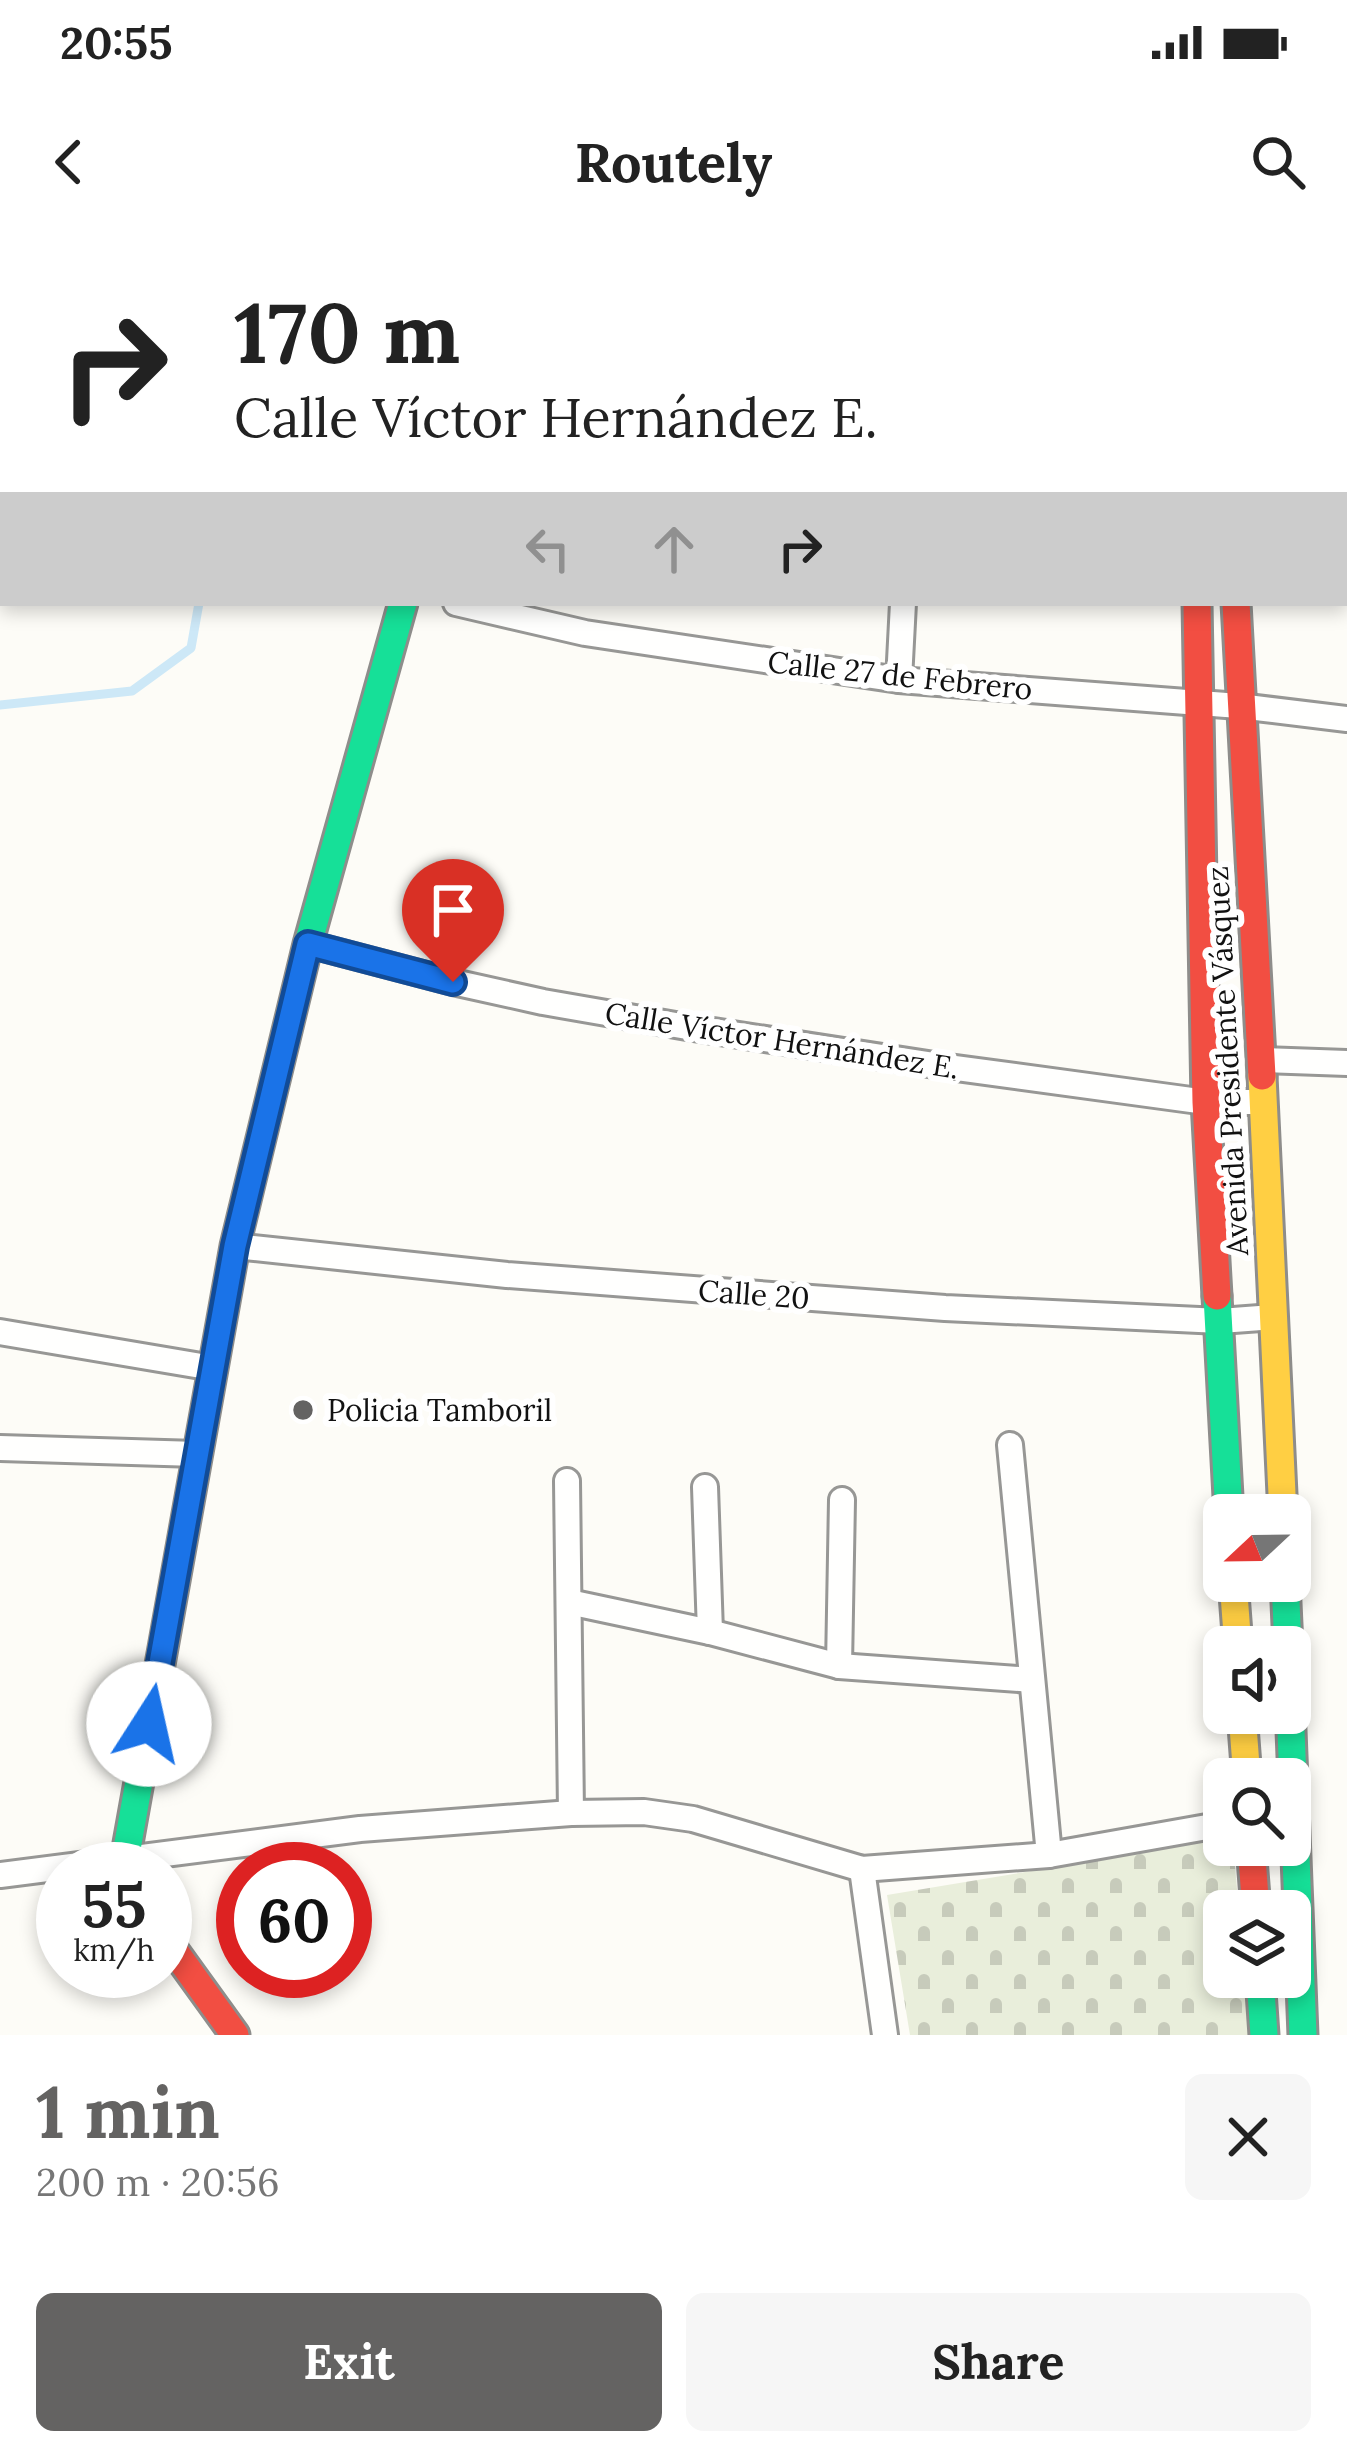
<!DOCTYPE html>
<html lang="en">
<head>
<meta charset="utf-8">
<style>
  body { margin:0; font-family:Lora,serif; background:#f6f6f6; color:#222; height:100vh; display:flex; flex-direction:column; font-size:45px; white-space:nowrap }
  * { box-sizing:border-box; margin:0 }
  p { font-size:39px; color:#767676 }
  .icon { flex:none; width:66px; height:66px; fill:none; stroke:currentColor; stroke-width:2; stroke-linecap:round; stroke-linejoin:round }
  .map { position:relative; height:1795px; overflow:hidden }
  .drawer { display:flex; flex-direction:column; background:#fff; flex:1 }
  .drawer>* { flex:none }
  .guide { position:absolute; left:0px; top:0px; width:1347px; height:366px; box-shadow:0 6px 18px #0003; background:#fff; color:#222; overflow:hidden }
  .needle { width:78px; rotate:248deg }
  .buttons { position:absolute; left:1203px; top:1254px; display:grid; gap:24px }
  .buttons a { display:grid; place-items:center; width:108px; height:108px; border-radius:18px; background:#fff; box-shadow:0 6px 18px #0003; font-size:60px }
  .speed { position:absolute; left:36px; top:1602px; display:flex; gap:24px; font-size:60px; font-weight:700; text-align:center }
  .speed>* { display:grid; place-content:center; width:156px; height:156px; border-radius:50%; background:#fff; box-shadow:0 6px 18px #0003; line-height:1 }
  .speed small { font-size:30px; font-weight:400 }
  .speed .limit { border:18px solid #d22; background:#fff; color:#111 }
  .pin { position:absolute; display:grid; place-items:center; width:102px; height:102px; color:#fff; margin:-123px -51px; border-radius:50% 50% 50% 0; rotate:-45deg; box-shadow:0 0 12px #0007 }
  .pin .icon { rotate:45deg }
  .me { position:absolute; width:132px; margin:-66px; rotate:10deg; stroke-linejoin:round; filter:drop-shadow(0 0 9px #0008) }
  .turn { display:flex; align-items:center; gap:42px; height:252px; padding:0 36px; font-size:54px }
  .turn .icon { width:156px; height:156px; stroke-width:2.5 }
  .turn b { display:block; font-size:84px; line-height:102px }
  .lanes { display:flex; align-items:center; height:114px; padding:0 36px; background:#0003; justify-content:center; gap:60px; direction:ltr }
  .lanes .off { opacity:.35 }
  .round { display:grid; place-items:center; flex:none; width:126px; height:126px; border-radius:18px; background:#f6f6f6 }
  .overview { display:flex; align-items:center; justify-content:space-between; height:204px; padding:0 36px }
  h1 { font-size:72px; font-weight:700; line-height:90px; color:#646362 }
  .cta { display:flex; gap:24px; margin-top:auto; padding:24px 36px }
  .cta a { flex:1; height:138px; border-radius:18px; background:#646362; color:#fff; font-size:48px; font-weight:700; line-height:138px; text-align:center }
  .cta a+a { background:#f6f6f6; color:#222 }
  .status { display:flex; justify-content:space-between; align-items:center; height:84px; padding:0 60px; background:#fff; direction:ltr }
  .status svg { height:33px; fill:currentColor }
  header { display:flex; justify-content:space-between; align-items:center; height:156px; padding:0 36px; background:#fff; font-size:54px; font-weight:700 }
  .map>svg:first-child { display:block }
</style>
</head>
<body>
<div class="status"><b>20:55</b><svg viewBox="0 0 49 12"><path d="M0 12V9h3v3zM5 12V6h3v6zM10 12V3h3v9zM15 12V0h3v12zM26 1h20v11H26zM47 4h2v5h-2z"/></svg></div>
<header><svg class="icon" aria-label="back" viewBox="0 0 24 24"><path d="M15 5l-7 7 7 7"/></svg>Routely<svg class="icon" aria-label="search" viewBox="0 0 24 24"><circle cx="10" cy="10" r="6"/><path d="M15 15l6 6"/></svg></header>
<div class="map">
<svg width="1347" height="1795" viewBox="0 0 1347 1795">
  <defs>
    <pattern id="cemetery-stones" width="16" height="16" patternUnits="userSpaceOnUse" patternTransform="scale(3)"><rect width="16" height="16" fill="#e9eedb"/><path d="M2 7V4a2 2 0 0 1 4 0v3zM10 15v-3a2 2 0 0 1 4 0v3z" fill="#c7cbbb"/></pattern>
  </defs>
  <rect width="100%" height="100%" fill="#fdfcf7"/>
  <polygon fill="url(#cemetery-stones)" points="1224,1599 1224,1605 1233,1605 1239,1671 1224,1671 1224,1737 1245,1737 1250,1795 910,1795 887,1655"/>
  <g fill="none" stroke-linecap="round" stroke-linejoin="round">
    <g stroke="#cde8f7" stroke-width="9">
      <polyline points="193,0 195,3"/>
      <polyline points="0,465 132,451 191,408 199,363"/>
    </g>
    <defs>
      <g id="street">
        <polyline points="35,3 36,0"/>
        <polyline points="456,363 585,393 899,440 1239,466 1347,479"/>
        <polyline points="899,440 903,363"/>
        <polyline points="308,704 453,742 543,762 687,787 941,826 1206,862 1263,862"/>
        <polyline points="1260,820 1347,823"/>
        <polyline points="235,1006 507,1035 945,1068 1220,1081 1274,1077"/>
        <polyline points="0,1092 213,1128"/>
        <polyline points="1010,1205 1049,1615"/>
        <polyline points="0,1208 197,1214"/>
        <polyline points="567,1241 571,1573"/>
        <polyline points="705,1247 710,1392"/>
        <polyline points="569,1362 710,1392 839,1426 1032,1440"/>
        <polyline points="839,1426 842,1260"/>
        <polyline points="862,1629 885,1795"/>
        <polyline points="0,1635 360,1589 571,1573 644,1572 693,1579 862,1629 1049,1615 1224,1584"/>
      </g>
      <g id="fast">
        <polyline points="757,0 787,3"/>
        <polyline points="922,0 922,3"/>
        <polyline points="1186,0 1186,3"/>
        <polyline points="1224,0 1224,3"/>
        <polyline points="1217,1056 1229,1275"/>
        <polyline points="1285,1341 1288,1407"/>
        <polyline points="1290,1465 1303,1795"/>
        <polyline points="129,1629 125,1620 235,1006 308,704 403,363"/>
        <polyline points="1260,1737 1264,1795"/>
      </g>
      <g id="slow">
        <polyline points="1262,836 1283,1275"/>
        <polyline points="1233,1341 1238,1407"/>
        <polyline points="1242,1473 1247,1539"/>
      </g>
      <g id="jam">
        <polyline points="492,3 493,0"/>
        <polyline points="1197,363 1206,862 1217,1056"/>
        <polyline points="1236,363 1262,836"/>
        <polyline points="1251,1605 1256,1671"/>
        <polyline points="165,1698 235,1795"/>
      </g>
    </defs>
    <use href="#street" stroke="#979795" stroke-width="30"/>
    <use href="#fast" stroke="#8e8d8b" stroke-width="33"/>
    <use href="#slow" stroke="#8e8d8b" stroke-width="33"/>
    <use href="#jam" stroke="#8e8d8b" stroke-width="33"/>
    <use href="#street" stroke="#fffffe" stroke-width="24"/>
    <use href="#fast" stroke="#16e098" stroke-width="27"/>
    <use href="#slow" stroke="#ffcf43" stroke-width="27"/>
    <use href="#jam" stroke="#f24e42" stroke-width="27"/>
  </g>
  <g fill="none" stroke-linecap="round" stroke-linejoin="round">
    <defs>
      <polyline id="route" points="149,1484 235,1006 308,704 453,742"/>
    </defs>
    <use href="#route" stroke="#114b97" stroke-width="30"/>
    <use href="#route" stroke="#1a73e8" stroke-width="21"/>
  </g>
  <circle fill="#646362" stroke="#fff" stroke-width="4.5" cx="303" cy="1170" r="12"/>
  <g text-anchor="middle" dominant-baseline="central" stroke-width="12" stroke-linejoin="round" paint-order="stroke">
    <g font-size="30" fill="#111" stroke="#fff">
      <text transform="translate(900 435) rotate(6)">Calle 27 de Febrero</text>
      <text transform="translate(782 800) rotate(9)">Calle Víctor Hernández E.</text>
      <text transform="translate(1227 821) rotate(-93)">Avenida Presidente Vásquez</text>
      <text transform="translate(754 1054) rotate(4)">Calle 20</text>
    </g>
    <g font-size="30" fill="#111" stroke="#fff" text-anchor="start">
      <text x="327" y="1170">Policia Tamboril</text>
    </g>
  </g>
</svg>
<div class="buttons">
<a><svg class="needle" viewBox="-14 -14 28 28"><path d="M0-13l5 13h-10z" fill="#e53935"/><path d="M0 13l5-13h-10z" fill="#767676"/></svg></a>
<a><svg class="icon" aria-label="sound" viewBox="0 0 24 24"><path d="M4 9h4l5-4v14l-5-4H4zM17 9q2 3 0 6"/></svg></a>
<a><svg class="icon" aria-label="search" viewBox="0 0 24 24"><circle cx="10" cy="10" r="6"/><path d="M15 15l6 6"/></svg></a>
<a><svg class="icon" aria-label="layers" viewBox="0 0 24 24"><path d="M12 4l9 5-9 5-9-5zM3 14l9 5 9-5"/></svg></a>
</div>
<div class="speed"><div>55<small>km/h</small></div><div class="limit">60</div></div>
<div class="pin" style="left:453px;top:742px;background:#d93025"><svg class="icon" aria-label="arrive" viewBox="0 0 24 24"><path d="M6 21V4h12l-3 4 3 4H6"/></svg></div>
<svg class="me" style="left:149px;top:1484px" viewBox="-20 -20 40 40"><circle r="19" fill="#fff"/><path d="M0-13L10 11 0 6-10 11z" fill="#1a73e8"/></svg>
<div class="guide">
<div class="turn"><svg class="icon" aria-label="right" viewBox="0 0 24 24"><path d="M7 20v-9h11M14 6l5 5-5 5"/></svg><div><b>170 m</b>Calle Víctor Hernández E.</div></div>
<div class="lanes"><svg class="icon off" aria-label="left" viewBox="0 0 24 24"><path d="M17 20v-9H6M10 6l-5 5 5 5"/></svg><svg class="icon off" aria-label="ahead" viewBox="0 0 24 24"><path d="M12 20V5M6 11l6-6 6 6"/></svg><svg class="icon" aria-label="right" viewBox="0 0 24 24"><path d="M7 20v-9h11M14 6l5 5-5 5"/></svg></div>
</div>
</div>
<section class="drawer">
<div class="overview"><div><h1>1 min</h1><p>200 m · 20:56</p></div><a class="round"><svg class="icon" aria-label="close" viewBox="0 0 24 24"><path d="M6 6l12 12M18 6L6 18"/></svg></a></div>
<div class="cta"><a>Exit</a><a>Share</a></div>
</section>
</body>
</html>
